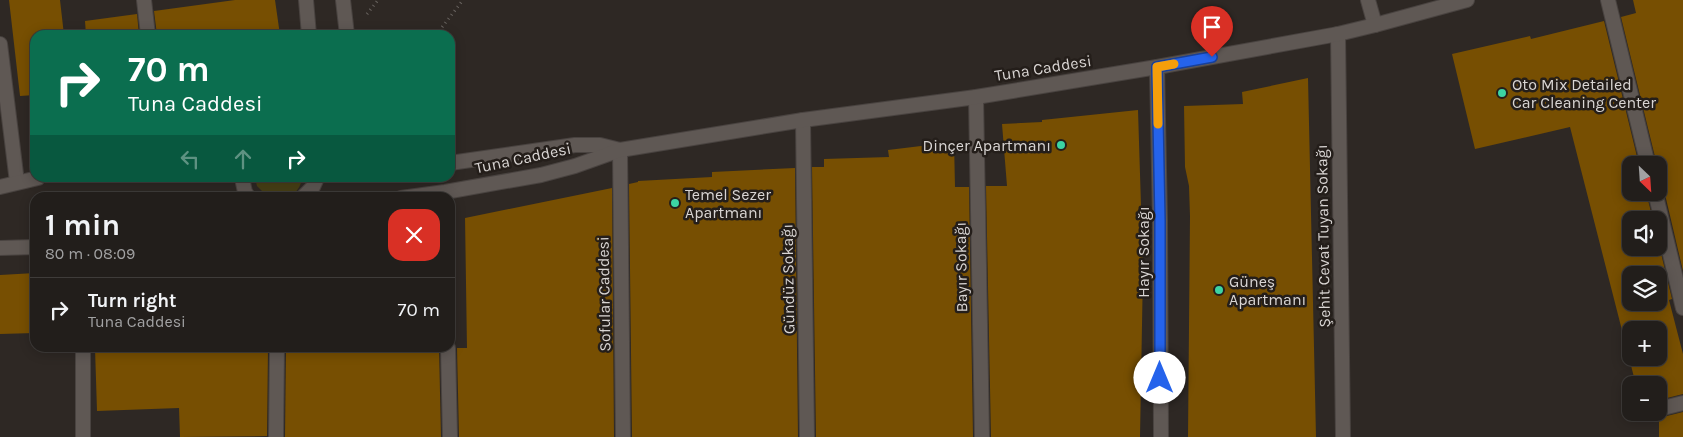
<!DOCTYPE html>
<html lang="en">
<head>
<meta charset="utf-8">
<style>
  body { margin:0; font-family:Karla,sans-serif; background:#2e2b28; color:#f1f3f6; height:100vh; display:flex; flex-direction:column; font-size:19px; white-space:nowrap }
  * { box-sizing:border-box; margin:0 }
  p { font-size:16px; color:#a2a2a3 }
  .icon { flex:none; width:28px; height:28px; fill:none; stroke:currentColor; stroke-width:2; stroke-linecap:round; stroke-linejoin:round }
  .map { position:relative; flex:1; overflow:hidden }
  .drawer { position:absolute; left:30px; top:192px; width:425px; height:160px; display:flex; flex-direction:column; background:#221e1b; border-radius:15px; box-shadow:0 2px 12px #0003,0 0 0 1px #3f3c3a }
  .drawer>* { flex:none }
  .guide { position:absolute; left:30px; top:30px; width:425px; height:152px; border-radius:15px; box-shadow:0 2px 12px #0003,0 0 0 1px #3f3c3a; background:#0b6e4f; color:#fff; overflow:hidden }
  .needle { width:32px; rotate:155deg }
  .fabs { position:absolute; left:1622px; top:156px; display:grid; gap:10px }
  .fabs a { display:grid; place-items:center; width:45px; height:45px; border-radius:10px; background:#221e1b; box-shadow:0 2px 12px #0003,0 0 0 1px #3f3c3a; font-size:25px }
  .pin { position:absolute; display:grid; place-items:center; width:42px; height:42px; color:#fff; margin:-51px -21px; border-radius:50% 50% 50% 0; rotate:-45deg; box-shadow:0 0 5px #0007 }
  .pin .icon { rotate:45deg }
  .me { position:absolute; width:55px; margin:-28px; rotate:0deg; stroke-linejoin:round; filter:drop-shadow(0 0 4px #0008) }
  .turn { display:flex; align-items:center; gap:18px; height:105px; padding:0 15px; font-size:22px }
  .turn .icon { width:65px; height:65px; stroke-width:2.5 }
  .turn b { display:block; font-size:35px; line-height:42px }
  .lanes { display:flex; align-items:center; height:48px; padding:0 15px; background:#0003; justify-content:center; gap:25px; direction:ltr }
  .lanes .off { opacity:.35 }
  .round { display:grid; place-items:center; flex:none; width:52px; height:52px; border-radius:15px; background:#2e2b28 }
  .overview { display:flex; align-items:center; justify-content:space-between; height:85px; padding:0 15px }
  h1 { font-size:30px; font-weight:700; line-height:38px }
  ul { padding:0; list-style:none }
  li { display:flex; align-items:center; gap:15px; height:65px; padding:0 15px; border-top:1px solid #3f3c3a }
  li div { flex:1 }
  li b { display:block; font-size:19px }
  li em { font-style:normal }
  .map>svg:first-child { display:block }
</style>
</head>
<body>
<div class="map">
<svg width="1683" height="437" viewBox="0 0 1683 437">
  <rect width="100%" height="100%" fill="#2e2824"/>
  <path fill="#484016" d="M255,178H302C300,196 283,201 267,196L257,186Z"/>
  <g fill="#774f02" fill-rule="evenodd">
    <polygon points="9,0 60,0 64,35 35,35 35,95 20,96"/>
    <polygon points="235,0 275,0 280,35 157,35 154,11"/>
    <polygon points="1633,0 1683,0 1683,271 1664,190 1659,184 1659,165 1657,165 1621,17 1636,13"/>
    <polygon points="137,14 139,35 86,35 85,21"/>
    <path d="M1604,21L1639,165H1631V192H1646L1653,220H1631V248H1659V245L1672,299L1669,300L1683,354V394L1659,400V385H1636L1570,127L1475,149L1452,54L1530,36L1531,39ZM1631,275H1659V302H1631ZM1631,330H1659V358H1631Z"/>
    <polygon points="1308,78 1316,437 1188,437 1190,216 1189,186 1185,167 1184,106 1243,104 1242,92"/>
    <polygon points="1138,110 1143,269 1140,437 991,437 986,186 1007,186 1002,124 1042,122 1042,120"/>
    <polygon points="954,142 955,187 969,187 973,437 816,437 812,167 824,167 824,159 889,157 888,150"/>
    <polygon points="795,168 798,437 632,437 629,184 638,182 638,181 712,177 712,172"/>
    <polygon points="612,188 614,437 459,437 457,348 467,348 465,218"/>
    <polygon points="35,273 35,333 0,334 0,275"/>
    <polygon points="95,348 154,348 154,349 268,348 267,436 180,437 179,408 97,411"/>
    <polygon points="286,348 439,348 441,437 285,437"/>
    <polygon points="1683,412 1683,437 1659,437 1659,418"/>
  </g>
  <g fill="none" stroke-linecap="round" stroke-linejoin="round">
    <defs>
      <g id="minor">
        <polyline points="144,0 148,35"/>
        <polyline points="1368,0 1375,25"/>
        <polyline points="1608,0 1648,165"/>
        <polyline points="1338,34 1343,437"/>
        <polyline points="0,44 17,182"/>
        <polyline points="1157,67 1160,221 1161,437"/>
        <polyline points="976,97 982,437"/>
        <polyline points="803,120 807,437"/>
        <polyline points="620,150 623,437"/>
        <polyline points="1655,192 1683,308"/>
        <polyline points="83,348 83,437"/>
        <polyline points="448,348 450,437"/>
        <polyline points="1659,409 1683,403"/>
        <polyline points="1641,413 1644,412"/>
      </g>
      <polyline id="tertiary" points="276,437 277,348"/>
      <g id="secondary">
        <polyline points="306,0 309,35"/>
        <polyline points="343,0 347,35"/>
        <polyline points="450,163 575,145 600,145 620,150"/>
        <polyline points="242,178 245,192 249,198"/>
        <polyline points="0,187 38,178"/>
        <polyline points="302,198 313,187 317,178"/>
        <polyline points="401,198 445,192 541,175 575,166 620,150 803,120 976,97 1157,67 1338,34 1375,25 1467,0"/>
        <polyline points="0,248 35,247"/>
      </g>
    </defs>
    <use href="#minor" stroke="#494340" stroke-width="16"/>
    <use href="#tertiary" stroke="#494340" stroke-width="16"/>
    <use href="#secondary" stroke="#494340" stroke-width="16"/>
    <g stroke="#68635f" stroke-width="3" stroke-dasharray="1 4" stroke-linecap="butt">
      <polyline points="367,14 378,0"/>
      <polyline points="436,35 463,0"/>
    </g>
    <use href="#minor" stroke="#5f5854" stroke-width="14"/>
    <use href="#tertiary" stroke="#5f5854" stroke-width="14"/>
    <use href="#secondary" stroke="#5f5854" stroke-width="14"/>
  </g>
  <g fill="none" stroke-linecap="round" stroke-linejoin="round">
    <defs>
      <polyline id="route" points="1160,378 1160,221 1157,67 1212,57"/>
    </defs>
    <use href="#route" stroke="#184099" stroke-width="12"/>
    <use href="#route" stroke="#2563eb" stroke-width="9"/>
    <polyline stroke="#f59e0b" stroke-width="9" points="1158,124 1157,67 1174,64"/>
  </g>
  <g fill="#3cd4a3" stroke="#241e1a" stroke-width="2">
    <circle cx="1502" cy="93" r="5"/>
    <circle cx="1061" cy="145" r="5"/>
    <circle cx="675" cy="203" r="5"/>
    <circle cx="1219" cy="290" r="5"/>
  </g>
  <g text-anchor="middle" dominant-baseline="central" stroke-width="5" stroke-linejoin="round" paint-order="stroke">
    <g font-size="16" fill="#d9d5d3" stroke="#241e1a">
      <text transform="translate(1043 68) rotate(-9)">Tuna Caddesi</text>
      <text transform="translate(523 158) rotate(-12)">Tuna Caddesi</text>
      <text transform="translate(1323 236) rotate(-91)">Şehit Cevat Tuyan Sokağı</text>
      <text transform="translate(1143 252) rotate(-90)">Hayır Sokağı</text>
      <text transform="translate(961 267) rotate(-91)">Bayır Sokağı</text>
      <text transform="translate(788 279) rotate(-91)">Gündüz Sokağı</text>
      <text transform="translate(604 294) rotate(-91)">Sofular Caddesi</text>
    </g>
    <g font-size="16" fill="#d9d5d3" stroke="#241e1a" text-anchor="start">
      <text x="1512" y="84">Oto Mix Detailed<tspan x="1512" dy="18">Car Cleaning Center</tspan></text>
      <text x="1051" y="145" text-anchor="end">Dinçer Apartmanı</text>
      <text x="685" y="194">Temel Sezer<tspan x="685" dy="18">Apartmanı</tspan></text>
      <text x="1229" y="281">Güneş<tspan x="1229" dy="18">Apartmanı</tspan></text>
    </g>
  </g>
</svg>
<div class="fabs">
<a><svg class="needle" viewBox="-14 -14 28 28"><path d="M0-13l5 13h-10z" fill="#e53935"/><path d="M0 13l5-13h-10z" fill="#a2a2a3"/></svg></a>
<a><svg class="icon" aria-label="sound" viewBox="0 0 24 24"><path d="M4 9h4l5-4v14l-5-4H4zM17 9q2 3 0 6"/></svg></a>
<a><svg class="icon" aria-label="layers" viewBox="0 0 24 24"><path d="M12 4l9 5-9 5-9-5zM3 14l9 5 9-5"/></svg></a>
<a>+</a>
<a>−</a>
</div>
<div class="pin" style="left:1212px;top:57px;background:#d93025"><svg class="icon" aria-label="arrive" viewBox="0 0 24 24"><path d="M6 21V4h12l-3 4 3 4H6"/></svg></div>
<svg class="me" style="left:1160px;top:378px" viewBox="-20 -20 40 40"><circle r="19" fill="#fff"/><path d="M0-13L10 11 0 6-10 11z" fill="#2563eb"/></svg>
<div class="guide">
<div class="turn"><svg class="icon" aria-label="right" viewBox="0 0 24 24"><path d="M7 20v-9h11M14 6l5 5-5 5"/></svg><div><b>70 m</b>Tuna Caddesi</div></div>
<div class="lanes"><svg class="icon off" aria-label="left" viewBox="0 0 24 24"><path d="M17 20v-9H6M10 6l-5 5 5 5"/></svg><svg class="icon off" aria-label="ahead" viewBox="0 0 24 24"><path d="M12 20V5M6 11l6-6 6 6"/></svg><svg class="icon" aria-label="right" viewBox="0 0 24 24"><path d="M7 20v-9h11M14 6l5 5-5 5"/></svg></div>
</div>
<section class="drawer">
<div class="overview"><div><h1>1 min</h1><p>80 m · 08:09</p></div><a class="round" style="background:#d93025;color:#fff"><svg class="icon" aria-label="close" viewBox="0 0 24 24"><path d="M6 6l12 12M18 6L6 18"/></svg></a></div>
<ul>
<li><svg class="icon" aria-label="right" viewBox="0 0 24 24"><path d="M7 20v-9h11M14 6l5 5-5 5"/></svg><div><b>Turn right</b><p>Tuna Caddesi</p></div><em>70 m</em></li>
</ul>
</section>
</div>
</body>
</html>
